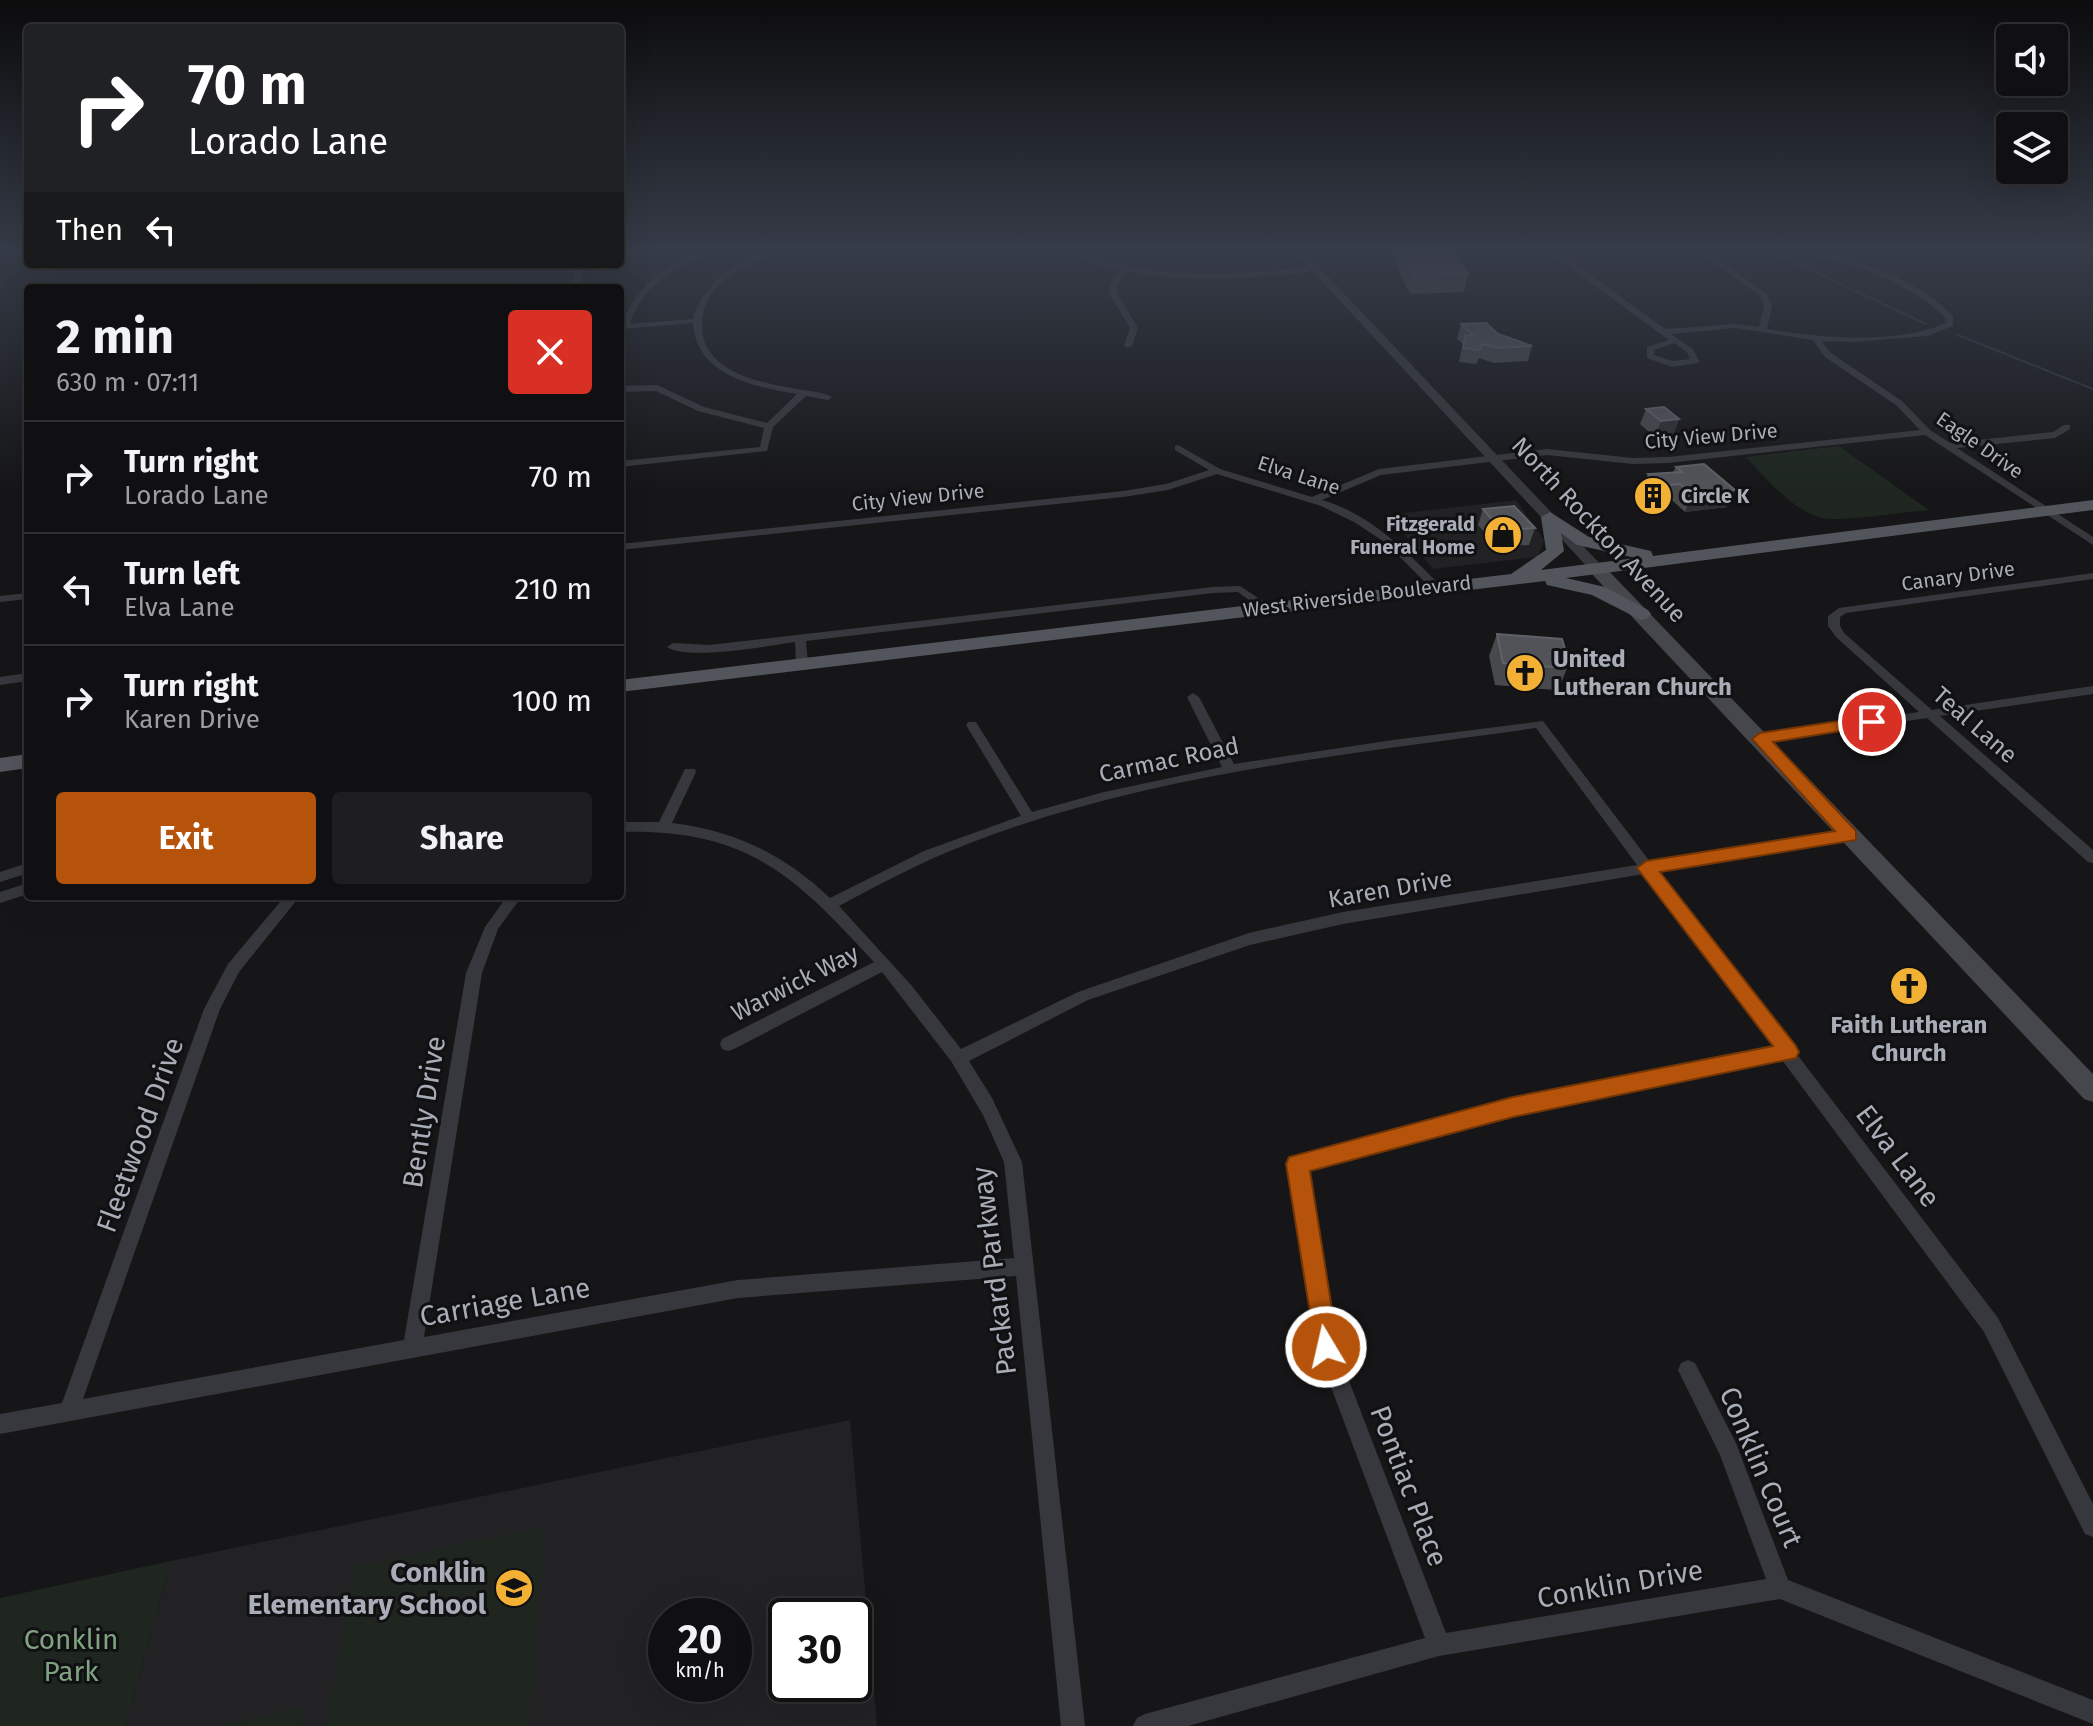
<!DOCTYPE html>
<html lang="en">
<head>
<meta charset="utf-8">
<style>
  body { margin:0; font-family:"Fira Sans",sans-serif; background:#1e1e20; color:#f1f3f6; height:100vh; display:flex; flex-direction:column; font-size:30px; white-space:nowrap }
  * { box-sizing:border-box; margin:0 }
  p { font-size:26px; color:#9c9d9f }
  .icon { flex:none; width:44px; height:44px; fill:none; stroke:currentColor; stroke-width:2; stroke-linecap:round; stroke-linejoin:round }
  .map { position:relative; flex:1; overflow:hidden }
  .side { position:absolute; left:24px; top:284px; width:600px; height:616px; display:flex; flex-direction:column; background:#101012; border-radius:8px; box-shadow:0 8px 32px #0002,0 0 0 2px #303032 }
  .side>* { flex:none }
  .guide { position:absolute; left:24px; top:24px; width:600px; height:244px; border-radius:8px; box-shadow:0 8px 32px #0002,0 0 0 2px #303032; background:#202124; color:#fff; overflow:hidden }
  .fabs { position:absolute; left:1996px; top:24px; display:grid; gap:16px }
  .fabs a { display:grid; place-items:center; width:72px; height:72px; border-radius:8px; background:#101012; box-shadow:0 8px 32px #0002,0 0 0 2px #303032; font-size:40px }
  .speed { position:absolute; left:648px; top:1598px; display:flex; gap:16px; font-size:40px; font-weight:700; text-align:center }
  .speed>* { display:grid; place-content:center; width:104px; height:104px; border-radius:50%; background:#101012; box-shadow:0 8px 32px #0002,0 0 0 2px #303032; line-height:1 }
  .speed small { font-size:20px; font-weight:400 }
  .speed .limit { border:4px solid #111; border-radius:12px; background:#fff; color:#111 }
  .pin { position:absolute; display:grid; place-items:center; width:68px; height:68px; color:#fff; margin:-34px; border:4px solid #fff; border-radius:50%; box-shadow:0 2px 8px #0007 }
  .me { position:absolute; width:88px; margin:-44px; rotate:351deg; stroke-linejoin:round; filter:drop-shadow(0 0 6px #0008) }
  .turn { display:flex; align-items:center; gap:28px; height:168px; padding:0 32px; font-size:36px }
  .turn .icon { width:104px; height:104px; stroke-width:2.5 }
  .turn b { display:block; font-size:56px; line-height:68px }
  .then { display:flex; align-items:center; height:76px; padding:0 32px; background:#0003; gap:16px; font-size:30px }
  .round { display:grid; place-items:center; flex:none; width:84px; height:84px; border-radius:8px; background:#1e1e20 }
  .head { display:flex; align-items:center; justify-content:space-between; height:136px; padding:0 32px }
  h1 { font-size:48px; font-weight:700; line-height:60px }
  .action { display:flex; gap:16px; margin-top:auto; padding:16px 32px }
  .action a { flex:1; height:92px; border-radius:8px; background:#b45309; color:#fff; font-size:32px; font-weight:700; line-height:92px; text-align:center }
  .action a+a { background:#1e1e20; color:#f1f3f6 }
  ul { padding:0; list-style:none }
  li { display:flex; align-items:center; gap:24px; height:112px; padding:0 32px; border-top:2px solid #303032 }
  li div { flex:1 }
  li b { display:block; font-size:30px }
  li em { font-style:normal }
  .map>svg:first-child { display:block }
</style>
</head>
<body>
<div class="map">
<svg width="2093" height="1726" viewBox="0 0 2093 1726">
  <rect width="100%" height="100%" fill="#161618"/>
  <g fill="#222225" fill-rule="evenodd">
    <polygon points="1516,500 1544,540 1538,557 1433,569 1389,515"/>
    <path d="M850,1420L877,1726H125L171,1561ZM666,1616H734V1684H666ZM786,1616H854V1684H786Z"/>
  </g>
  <g fill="#1e261f">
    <path d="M1839,446L1929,510C1905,512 1842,522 1823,518C1793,512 1766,478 1746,457Z"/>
    <polygon points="545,1526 529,1726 327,1726 354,1567"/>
    <polygon points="171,1561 125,1726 0,1726 0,1598"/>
    <polygon points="304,1705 301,1726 221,1726"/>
  </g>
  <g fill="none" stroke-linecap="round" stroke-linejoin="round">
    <g stroke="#2c353c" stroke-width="2">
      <polyline points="1768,250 1926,324"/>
      <polyline points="1958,335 2093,389"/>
    </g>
    <g fill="#37383d" fill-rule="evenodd">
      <path d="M703,249H712C674,273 647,277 630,324L693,319C701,284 747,249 782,249C766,261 741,266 724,280C709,293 701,308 702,328C704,373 762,383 797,389C809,391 823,392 832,397L828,400L806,396L773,427L767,451L620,467V461L760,447L764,428L698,411L656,391L620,392V386L657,385L704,407L767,423L797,394C755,387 696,376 693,323L620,329C633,290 664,265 703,249Z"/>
      <path d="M1081,249H1087L1092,258C1165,279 1238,276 1316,266L1320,268C1308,273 1291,274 1277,275C1227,280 1177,281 1127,271L1117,285L1118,295L1138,328L1132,346L1128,348L1124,346L1130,328L1110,295L1109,285L1121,270L1086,261Z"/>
      <path d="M1496,249L1559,252L1665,329L1736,324L1759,327L1764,306L1760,296L1696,249H1703L1766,293L1772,306L1767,329C1820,338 1897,345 1946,323L1945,317C1902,277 1844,259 1787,251L1784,249C1838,249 1915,276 1953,316V326L1928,336L1854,342L1821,341L1831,353L1902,401L1930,430L1950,443L2053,432L2064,425H2070V429L2055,438L1957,448L2093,537V545L1925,435L1668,463L1633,464L1547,455L1381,475L1322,500C1370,514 1404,549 1439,584L1440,586L1435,589L1431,588L1386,543L1354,522L1321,506L1217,474L1168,490L1123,497L620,550V544L1123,491L1166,484L1209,470L1175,450V446L1178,445L1220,469L1312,497L1379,469L1547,449L1633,458L1668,457L1920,430L1896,405L1825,357L1813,340L1736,328L1671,334L1693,349L1699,361L1698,363L1672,367L1647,358V347L1669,340L1554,256L1499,251ZM1674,343L1687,352L1690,359L1673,361L1654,355V350Z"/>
      <polygon points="575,264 583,264 579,288 571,288"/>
      <polygon points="2093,573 2093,579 1846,613 1840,617 1840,626 1844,633 1932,710 2093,686 2093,694 1940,716 2093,850 2093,863 2088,862 1927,718 1760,743 1754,739 1760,735 1919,712 1836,637 1828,626 1828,616 1839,608"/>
      <path d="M1240,586L1269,605V609H1261L1238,592L1213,593L806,641L808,664L802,668L796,664L795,642C767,646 688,661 667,647L673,643L709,645L1213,587Z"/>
      <polygon points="28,593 28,599 0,602 0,596"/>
      <polygon points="28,673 28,681 0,685 0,677"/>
      <path d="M1193,693L1199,697L1234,764L1393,740L1543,721L1651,863L1849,831L1854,833L1856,836L1854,839L1849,841L1658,872L1790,1046L1795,1047L1796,1053L1998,1318L2093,1504V1537L2085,1534L1984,1332L1782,1060L1513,1114L1307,1169L1336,1347L1446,1633L1766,1579L1720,1455L1678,1370L1681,1363L1688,1360L1695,1363L1736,1443L1788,1580L2093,1700V1724L1780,1599L1439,1656L1188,1726H1133L1137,1718L1145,1714L1425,1638L1316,1347L1288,1164L1291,1158L1297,1156L1513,1100L1773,1048L1644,874L1343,924L1250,945L1088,1000L969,1061L992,1098L1022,1162L1085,1726H1061L1016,1276L738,1298L0,1434V1414L62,1403L204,1009L228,964L285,896H300L239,972L220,1009L83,1399L404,1340L466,973L485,927L507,896H522L498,929L482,973L424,1337L738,1280L1014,1258L1004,1162L983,1115L951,1061L882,972L734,1049L728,1051L722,1049L720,1044L722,1039L874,962L872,960C792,873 746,829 620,832V822H659L685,769H695L696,772L672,823C736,831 783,854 830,898L924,851L1021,816L966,725L968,722H976L1032,812L1104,792L1222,767L1187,697ZM1536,728L1637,865L1343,912L1249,933L1078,992L961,1049L912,986L839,906C880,884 921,862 965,845C1146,774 1344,755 1536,728Z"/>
      <polygon points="28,863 28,873 0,882 0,872"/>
      <polygon points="28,883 28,894 0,903 0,892"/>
    </g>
    <polygon fill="#37383d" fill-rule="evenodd" points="1292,249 1302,249 1602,566 1602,572 1592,572"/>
    <polygon fill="#45474d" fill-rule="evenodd" points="1597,564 1603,565 2093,1074 2093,1102 2084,1099 1591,573 1589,569"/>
    <g fill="#53555c" fill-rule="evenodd">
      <path d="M2093,500V510L1566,578L1605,587L1648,610L1651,614L1648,618L1641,620L1592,595L1547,585L1545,581L620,692V680L1511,574L1546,550L1541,517L1550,512L1589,537L1651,551L1653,556ZM1561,533L1577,545L1636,558L1541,570L1564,551Z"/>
      <polygon points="28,754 28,768 0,772 0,758"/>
    </g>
  </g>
  <g fill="#47494d">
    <polygon points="1388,249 1451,249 1468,274 1464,292 1410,294"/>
    <polygon points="1461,324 1498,334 1532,346 1528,361 1494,363 1479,358 1476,364 1459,362 1463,344 1457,339"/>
    <polygon points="1646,409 1679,419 1673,435 1655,437 1640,424"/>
    <polygon points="1676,467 1727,507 1685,512 1673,501 1652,502 1641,491 1648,474 1673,472"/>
    <polygon points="1483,509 1535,528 1529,545 1496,546 1478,525"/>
    <polygon points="1497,634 1569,663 1560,686 1557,686 1555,690 1495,685 1489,656"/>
  </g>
  <g fill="#2f3033">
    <polygon points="1679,419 1673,435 1655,437 1661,421"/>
    <polygon points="1735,490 1727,507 1685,512 1692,495"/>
  </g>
  <g fill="#525359" stroke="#5f6168" stroke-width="2">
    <polygon points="1400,249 1451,249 1468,274 1414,276"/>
    <polygon points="1486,323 1498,334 1532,346 1498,348 1483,344 1480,350 1463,348 1465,336 1473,335 1461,324"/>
    <polygon points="1664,407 1679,419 1661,421 1646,409"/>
    <polygon points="1704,464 1735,490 1692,495 1680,484 1659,486 1648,474 1682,472 1676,467"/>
    <polygon points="1514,506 1535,528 1501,530 1483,509"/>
    <polygon points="1497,634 1562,639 1569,663 1563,663 1564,668 1503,663"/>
  </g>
  <linearGradient id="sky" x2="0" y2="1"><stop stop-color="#0c0c0d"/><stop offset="0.51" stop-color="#363c48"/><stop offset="1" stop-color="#363c48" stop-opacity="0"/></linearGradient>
  <rect width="2093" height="490" fill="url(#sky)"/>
  <polygon fill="#b45309" stroke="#753606" stroke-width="2" points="1872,716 1878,718 1878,725 1773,742 1856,831 1856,840 1660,872 1796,1046 1799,1052 1796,1058 1513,1117 1310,1171 1338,1347 1335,1356 1326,1360 1317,1356 1286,1164 1289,1157 1513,1097 1773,1046 1637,868 1646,861 1835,831 1752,739 1760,733"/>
  <defs>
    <symbol id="building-disc" viewBox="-11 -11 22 22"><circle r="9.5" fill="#f2b134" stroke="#111113"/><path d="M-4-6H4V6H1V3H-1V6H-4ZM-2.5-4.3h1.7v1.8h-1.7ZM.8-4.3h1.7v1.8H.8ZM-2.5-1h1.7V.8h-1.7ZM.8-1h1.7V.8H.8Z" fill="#111"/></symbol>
    <symbol id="shop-disc" viewBox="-11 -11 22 22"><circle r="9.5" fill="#f2b134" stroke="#111113"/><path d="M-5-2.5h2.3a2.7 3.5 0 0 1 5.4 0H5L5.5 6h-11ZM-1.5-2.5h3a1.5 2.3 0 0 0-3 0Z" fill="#111"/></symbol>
    <symbol id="church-disc" viewBox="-11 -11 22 22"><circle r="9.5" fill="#f2b134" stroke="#111113"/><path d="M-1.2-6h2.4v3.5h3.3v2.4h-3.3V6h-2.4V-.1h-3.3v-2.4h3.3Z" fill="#111"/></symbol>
    <symbol id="school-disc" viewBox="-11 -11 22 22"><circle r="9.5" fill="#f2b134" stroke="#111113"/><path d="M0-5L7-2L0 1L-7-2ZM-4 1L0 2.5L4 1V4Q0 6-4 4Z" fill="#111"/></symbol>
  </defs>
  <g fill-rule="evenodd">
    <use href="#building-disc" x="1631" y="474" width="44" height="44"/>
    <use href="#shop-disc" x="1481" y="513" width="44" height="44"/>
    <use href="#church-disc" x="1503" y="651" width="44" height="44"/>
    <use href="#church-disc" x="1887" y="964" width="44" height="44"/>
    <use href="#school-disc" x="492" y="1566" width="44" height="44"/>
  </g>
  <g text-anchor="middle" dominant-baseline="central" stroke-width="6" stroke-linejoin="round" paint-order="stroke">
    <g font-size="20" fill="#a8adb8" stroke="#111113">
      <text transform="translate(1711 436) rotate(-5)">City View Drive</text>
      <text transform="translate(1980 445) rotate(35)">Eagle Drive</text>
      <text transform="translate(1299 475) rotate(18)">Elva Lane</text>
      <text transform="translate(918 497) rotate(-6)">City View Drive</text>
      <text transform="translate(1958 576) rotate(-8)">Canary Drive</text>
      <text transform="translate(1357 596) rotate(-7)">West Riverside Boulevard</text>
    </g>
    <g font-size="20" font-weight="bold" fill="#a8adb8" stroke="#111113" text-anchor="start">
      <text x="1681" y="496">Circle K</text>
      <text x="1475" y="524" text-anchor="end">Fitzgerald<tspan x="1475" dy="23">Funeral Home</tspan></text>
    </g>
    <g font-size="24" fill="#a8adb8" stroke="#111113">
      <text transform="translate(1599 530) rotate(47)">North Rockton Avenue</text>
      <text transform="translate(1975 725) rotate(41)">Teal Lane</text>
      <text transform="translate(1169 760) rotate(-12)">Carmac Road</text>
      <text transform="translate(1390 889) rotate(-10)">Karen Drive</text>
      <text transform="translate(795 983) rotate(-27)">Warwick Way</text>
    </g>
    <g font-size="24" font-weight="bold" fill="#a8adb8" stroke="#111113" text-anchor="start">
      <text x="1553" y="659">United<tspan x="1553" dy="28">Lutheran Church</tspan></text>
      <text x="1909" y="1025" text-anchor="middle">Faith Lutheran<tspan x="1909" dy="28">Church</tspan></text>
    </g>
    <g font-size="28" fill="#a8adb8" stroke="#111113">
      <text transform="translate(424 1112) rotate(-81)">Bently Drive</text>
      <text transform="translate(140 1135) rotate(-70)">Fleetwood Drive</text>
      <text transform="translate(1898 1156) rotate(53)">Elva Lane</text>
      <text transform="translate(994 1271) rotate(-97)">Packard Parkway</text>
      <text transform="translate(505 1302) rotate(-10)">Carriage Lane</text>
      <text transform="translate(1761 1467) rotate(67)">Conklin Court</text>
      <text transform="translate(1409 1486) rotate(69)">Pontiac Place</text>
      <text transform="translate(1620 1584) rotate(-10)">Conklin Drive</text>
    </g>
    <g font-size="28" font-weight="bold" fill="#a8adb8" stroke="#111113" text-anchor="end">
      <text x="486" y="1572">Conklin<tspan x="486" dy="32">Elementary School</tspan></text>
    </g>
    <g font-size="28" fill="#7fa381" stroke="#111113">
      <text x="71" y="1639">Conklin<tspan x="71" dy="32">Park</tspan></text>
    </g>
  </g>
</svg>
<div class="fabs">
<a><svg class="icon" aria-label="sound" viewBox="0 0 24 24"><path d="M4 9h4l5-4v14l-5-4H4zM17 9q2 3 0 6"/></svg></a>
<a><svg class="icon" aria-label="layers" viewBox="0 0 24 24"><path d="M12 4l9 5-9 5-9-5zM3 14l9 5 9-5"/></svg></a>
</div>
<div class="speed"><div>20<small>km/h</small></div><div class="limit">30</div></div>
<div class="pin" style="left:1872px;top:722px;background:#d93025"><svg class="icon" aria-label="arrive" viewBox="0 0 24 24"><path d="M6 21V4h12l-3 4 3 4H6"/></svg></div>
<svg class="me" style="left:1326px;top:1347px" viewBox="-20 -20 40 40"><circle r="17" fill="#b45309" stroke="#fff" stroke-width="3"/><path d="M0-11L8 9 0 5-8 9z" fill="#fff"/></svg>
<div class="guide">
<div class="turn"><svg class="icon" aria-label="right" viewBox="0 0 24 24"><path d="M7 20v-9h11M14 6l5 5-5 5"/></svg><div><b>70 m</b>Lorado Lane</div></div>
<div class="then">Then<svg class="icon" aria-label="left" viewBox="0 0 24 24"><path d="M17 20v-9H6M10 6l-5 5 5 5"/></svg></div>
</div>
<section class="side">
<div class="head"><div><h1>2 min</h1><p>630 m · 07:11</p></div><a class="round" style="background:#d93025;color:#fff"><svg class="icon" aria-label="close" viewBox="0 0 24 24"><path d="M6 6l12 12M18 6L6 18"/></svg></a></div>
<ul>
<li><svg class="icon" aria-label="right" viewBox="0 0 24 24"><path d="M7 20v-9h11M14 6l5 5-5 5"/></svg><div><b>Turn right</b><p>Lorado Lane</p></div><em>70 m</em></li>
<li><svg class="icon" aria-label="left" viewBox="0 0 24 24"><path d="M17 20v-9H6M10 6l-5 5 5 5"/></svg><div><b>Turn left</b><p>Elva Lane</p></div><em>210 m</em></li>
<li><svg class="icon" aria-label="right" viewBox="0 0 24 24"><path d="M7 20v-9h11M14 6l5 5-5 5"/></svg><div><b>Turn right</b><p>Karen Drive</p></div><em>100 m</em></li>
</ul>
<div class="action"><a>Exit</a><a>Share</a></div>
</section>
</div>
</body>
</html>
